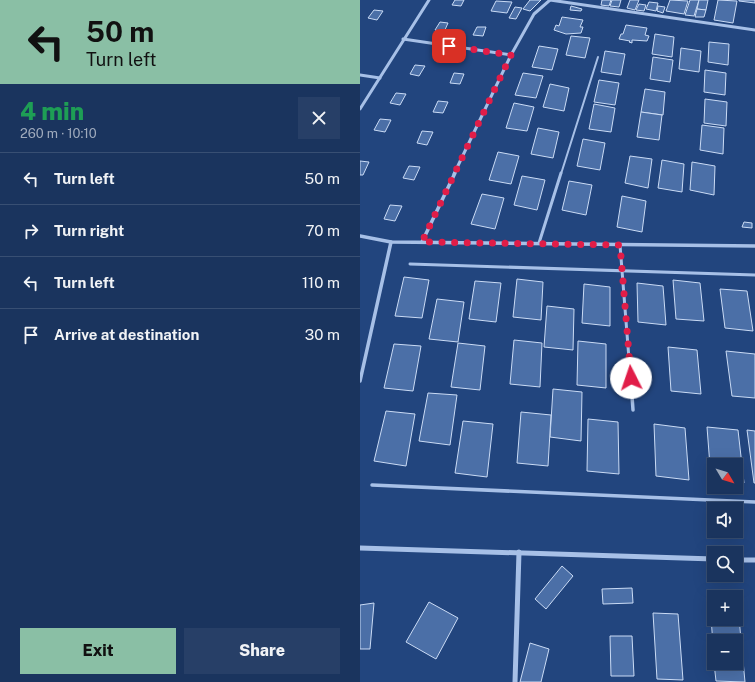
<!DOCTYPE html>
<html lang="en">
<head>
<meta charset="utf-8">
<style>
  body { margin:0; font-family:"Public Sans",sans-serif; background:#273f67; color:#f1f3f6; height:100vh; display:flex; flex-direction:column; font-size:15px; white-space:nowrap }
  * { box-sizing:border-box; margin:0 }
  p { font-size:13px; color:#9faabc }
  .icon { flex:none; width:22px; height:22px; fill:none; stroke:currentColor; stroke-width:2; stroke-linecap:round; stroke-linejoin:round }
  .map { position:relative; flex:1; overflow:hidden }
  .panel { display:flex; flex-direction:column; background:#1a345e; width:360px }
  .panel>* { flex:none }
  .top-card { background:#8abfa5; color:#111; overflow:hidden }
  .needle { width:26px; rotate:128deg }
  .buttons { position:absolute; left:347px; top:458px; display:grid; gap:8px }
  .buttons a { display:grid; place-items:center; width:36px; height:36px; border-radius:0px; background:#1a345e; box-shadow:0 4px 16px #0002,0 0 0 1px #384f73; font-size:20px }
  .pin { position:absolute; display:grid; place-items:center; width:34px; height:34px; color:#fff; margin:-17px; border-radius:8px; box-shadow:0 2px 6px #0006 }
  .me { position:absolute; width:44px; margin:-22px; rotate:356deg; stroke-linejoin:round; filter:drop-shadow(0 0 3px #0008) }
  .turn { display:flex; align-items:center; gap:14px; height:84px; padding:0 20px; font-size:18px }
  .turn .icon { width:52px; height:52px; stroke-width:2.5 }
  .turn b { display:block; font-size:28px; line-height:34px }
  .round { display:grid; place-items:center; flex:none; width:42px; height:42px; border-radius:0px; background:#273f67 }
  .headline { display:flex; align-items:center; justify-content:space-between; height:68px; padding:0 20px }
  h1 { font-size:24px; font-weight:800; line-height:30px; color:#1e9e55 }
  .cta { display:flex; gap:8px; margin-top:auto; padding:8px 20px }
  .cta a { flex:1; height:46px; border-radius:0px; background:#8abfa5; color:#111; font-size:16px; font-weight:800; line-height:46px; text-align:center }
  .cta a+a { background:#273f67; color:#f1f3f6 }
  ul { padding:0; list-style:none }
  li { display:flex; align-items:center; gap:12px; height:52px; padding:0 20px; border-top:1px solid #384f73 }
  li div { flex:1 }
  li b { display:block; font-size:15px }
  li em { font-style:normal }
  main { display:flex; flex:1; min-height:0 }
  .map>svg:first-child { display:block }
</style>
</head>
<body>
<main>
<section class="panel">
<div class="top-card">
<div class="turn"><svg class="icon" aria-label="left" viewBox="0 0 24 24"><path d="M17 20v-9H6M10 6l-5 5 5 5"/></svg><div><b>50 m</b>Turn left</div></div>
</div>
<div class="headline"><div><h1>4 min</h1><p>260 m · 10:10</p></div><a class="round"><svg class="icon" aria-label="close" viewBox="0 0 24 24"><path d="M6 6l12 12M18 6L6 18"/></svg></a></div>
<ul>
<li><svg class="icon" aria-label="left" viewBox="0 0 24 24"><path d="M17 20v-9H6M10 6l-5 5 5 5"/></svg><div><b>Turn left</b></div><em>50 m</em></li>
<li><svg class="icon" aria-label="right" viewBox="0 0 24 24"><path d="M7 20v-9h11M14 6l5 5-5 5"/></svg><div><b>Turn right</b></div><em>70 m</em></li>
<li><svg class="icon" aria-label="left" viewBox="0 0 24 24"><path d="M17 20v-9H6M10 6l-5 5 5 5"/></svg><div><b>Turn left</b></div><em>110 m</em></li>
<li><svg class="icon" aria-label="arrive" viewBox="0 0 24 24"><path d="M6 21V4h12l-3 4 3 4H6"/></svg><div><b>Arrive at destination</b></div><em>30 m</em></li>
</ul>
<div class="cta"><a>Exit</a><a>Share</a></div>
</section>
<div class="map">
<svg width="395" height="682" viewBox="0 0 395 682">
  <rect width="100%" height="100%" fill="#22457e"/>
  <g fill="#4b6fa7" stroke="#cadbf5">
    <polygon points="95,0 104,0 101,6 92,5"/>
    <polygon points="170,0 181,0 170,11 163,9"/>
    <polygon points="242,0 251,0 249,6 241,5"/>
    <polygon points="252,0 261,0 259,7 250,6"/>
    <polygon points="270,0 279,0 275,10 267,8"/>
    <polygon points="310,0 328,1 324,14 306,11"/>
    <polygon points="330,0 339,0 334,16 325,15"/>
    <polygon points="339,0 348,0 346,10 337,9"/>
    <polygon points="358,0 377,1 373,23 354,20"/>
    <polygon points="379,0 395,0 395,3 379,1"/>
    <polygon points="136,1 152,2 147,13 131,11"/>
    <polygon points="289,2 298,3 296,11 286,9"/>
    <polygon points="279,4 286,5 284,11 276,10"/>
    <polygon points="211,6 222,9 221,11 210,10"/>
    <polygon points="298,6 305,7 303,13 297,11"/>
    <polygon points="155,7 162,8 156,19 149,18"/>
    <polygon points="337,9 346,10 344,17 335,17"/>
    <polygon points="14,10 23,11 17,20 8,18"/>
    <polygon points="202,17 223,20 220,27 223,27 221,33 206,34 194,30 196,25 199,26"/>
    <polygon points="80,22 88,23 84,32 75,30"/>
    <polygon points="266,25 287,28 285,35 289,36 287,41 272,40 272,43 269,42 270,41 259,39 261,34 263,34"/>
    <polygon points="117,27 126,27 123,36 113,35"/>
    <polygon points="295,34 314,37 312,57 292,54"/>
    <polygon points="211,36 230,38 225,58 206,55"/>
    <polygon points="349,42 369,44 368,65 348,62"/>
    <polygon points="179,46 198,49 192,70 172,67"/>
    <polygon points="321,48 341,51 339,72 319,69"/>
    <polygon points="245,51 265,54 261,75 241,72"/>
    <polygon points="293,57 313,60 310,82 290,79"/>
    <polygon points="55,65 65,66 59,76 50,74"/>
    <polygon points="345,70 366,73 365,95 344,92"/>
    <polygon points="94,73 104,74 100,84 90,83"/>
    <polygon points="163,73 183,76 176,98 155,95"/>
    <polygon points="239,80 259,83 255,105 234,102"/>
    <polygon points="190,84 209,88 204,111 183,107"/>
    <polygon points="285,89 305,92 303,115 281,112"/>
    <polygon points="36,93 46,94 40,105 30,103"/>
    <polygon points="345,99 367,102 366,126 344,123"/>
    <polygon points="78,101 88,102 83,113 73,112"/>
    <polygon points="154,103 174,107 167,131 146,128"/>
    <polygon points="234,104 255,108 251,132 229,129"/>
    <polygon points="281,112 302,115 299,140 277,137"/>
    <polygon points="20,119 31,120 25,132 14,130"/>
    <polygon points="342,125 364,128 363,154 340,150"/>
    <polygon points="178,128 199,132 193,158 171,154"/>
    <polygon points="62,131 73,132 67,145 57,143"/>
    <polygon points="223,139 245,143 240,170 217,166"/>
    <polygon points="138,152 159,156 151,184 129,180"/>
    <polygon points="270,156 292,159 288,188 265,183"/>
    <polygon points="302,160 324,164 322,192 298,188"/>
    <polygon points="0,161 9,162 3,175 0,175"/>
    <polygon points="332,162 355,166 354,195 330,190"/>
    <polygon points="49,166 60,167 54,180 43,178"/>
    <polygon points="162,176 185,180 177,210 154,205"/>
    <polygon points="209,181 232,185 226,215 202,210"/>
    <polygon points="122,194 144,198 135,229 111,224"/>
    <polygon points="262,196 286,201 282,232 257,227"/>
    <polygon points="30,205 42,206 35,221 24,219"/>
    <polygon points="384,222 392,223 392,228 382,227"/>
    <polygon points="44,277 69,280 62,318 35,316"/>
    <polygon points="157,279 183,282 181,320 153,317"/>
    <polygon points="313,280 340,283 344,321 316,319"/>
    <polygon points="115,281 141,283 136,322 109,319"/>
    <polygon points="277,283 303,286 306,325 278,322"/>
    <polygon points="224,284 250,287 250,326 222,323"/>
    <polygon points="360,289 387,291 393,331 365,328"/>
    <polygon points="77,299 104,302 98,342 69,339"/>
    <polygon points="187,306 214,309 213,350 184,347"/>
    <polygon points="154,340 182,343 180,387 150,384"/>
    <polygon points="218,341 246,344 246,388 217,385"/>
    <polygon points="98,343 125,346 120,390 91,387"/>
    <polygon points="34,344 61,346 53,391 24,388"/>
    <polygon points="308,347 337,350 341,394 311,391"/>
    <polygon points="366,351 395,354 395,398 372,396"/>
    <polygon points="193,389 222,392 221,441 190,437"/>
    <polygon points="68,393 97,395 90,445 59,441"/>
    <polygon points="26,411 55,414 46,466 14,461"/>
    <polygon points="161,412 191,415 188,466 157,463"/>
    <polygon points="228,419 258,422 259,474 227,471"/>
    <polygon points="103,421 133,424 127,477 95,473"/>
    <polygon points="294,424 325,428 329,480 296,476"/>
    <polygon points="347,427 378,430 384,483 376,482 376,465 354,465 354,480 351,479"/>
    <polygon points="387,430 395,431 395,483 394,483"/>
    <polygon points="202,566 213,576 186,609 175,599"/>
    <polygon points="272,588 273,603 243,604 242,589"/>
    <polygon points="69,602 98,618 76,659 46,642"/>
    <polygon points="14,603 10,649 0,649 0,605"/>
    <polygon points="293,613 318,614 323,680 297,679"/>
    <polygon points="351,617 354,617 354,619 379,618 385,682 356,681 354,663 376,663 376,641 354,641 354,659"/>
    <polygon points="250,636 272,636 274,676 251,676"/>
    <polygon points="170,643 189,649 181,682 160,682"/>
  </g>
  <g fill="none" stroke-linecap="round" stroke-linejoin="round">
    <polyline stroke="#a7c0e7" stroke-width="2" points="201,174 238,57"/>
    <g stroke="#a7c0e7" stroke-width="3">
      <polyline points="179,243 201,173"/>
      <polyline points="260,245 272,397"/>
      <polyline points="50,264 395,275"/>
    </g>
    <g stroke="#a7c0e7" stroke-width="3.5">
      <polyline points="272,396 273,410"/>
      <polyline points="12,485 395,502"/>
    </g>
    <g stroke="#a7c0e7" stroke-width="3">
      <polyline points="190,0 395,30"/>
      <polyline points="43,39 151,55"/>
      <polyline points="0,75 20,78"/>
      <polyline points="0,109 69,0"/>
      <polyline points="94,174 151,55 174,14 190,0"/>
    </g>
    <g stroke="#a7c0e7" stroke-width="3.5">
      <polyline points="0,236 31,242 395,246"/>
      <polyline points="62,242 95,173"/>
      <polyline points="0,381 31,242"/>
    </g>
    <g stroke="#a7c0e7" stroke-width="5">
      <polyline points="0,548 354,559"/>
      <polyline points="376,560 395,560"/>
      <polyline points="155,682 159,552"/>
    </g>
  </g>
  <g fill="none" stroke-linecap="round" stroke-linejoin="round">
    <polyline stroke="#e11d48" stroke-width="7" stroke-dasharray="0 12.6" points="89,46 151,55 62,242 260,245 271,378"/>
  </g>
</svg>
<div class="buttons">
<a><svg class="needle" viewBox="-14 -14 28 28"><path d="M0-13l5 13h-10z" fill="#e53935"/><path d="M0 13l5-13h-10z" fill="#9faabc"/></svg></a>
<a><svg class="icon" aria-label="sound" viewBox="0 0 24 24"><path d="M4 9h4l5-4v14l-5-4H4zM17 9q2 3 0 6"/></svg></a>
<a><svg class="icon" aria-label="search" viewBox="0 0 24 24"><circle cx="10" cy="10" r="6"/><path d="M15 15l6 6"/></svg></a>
<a>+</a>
<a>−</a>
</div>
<div class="pin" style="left:89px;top:46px;background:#d93025"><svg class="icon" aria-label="arrive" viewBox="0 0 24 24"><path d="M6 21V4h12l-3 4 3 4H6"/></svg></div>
<svg class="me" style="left:271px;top:378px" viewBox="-20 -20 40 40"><circle r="19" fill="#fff"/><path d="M0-13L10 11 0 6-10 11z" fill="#e11d48"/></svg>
</div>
</main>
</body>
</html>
